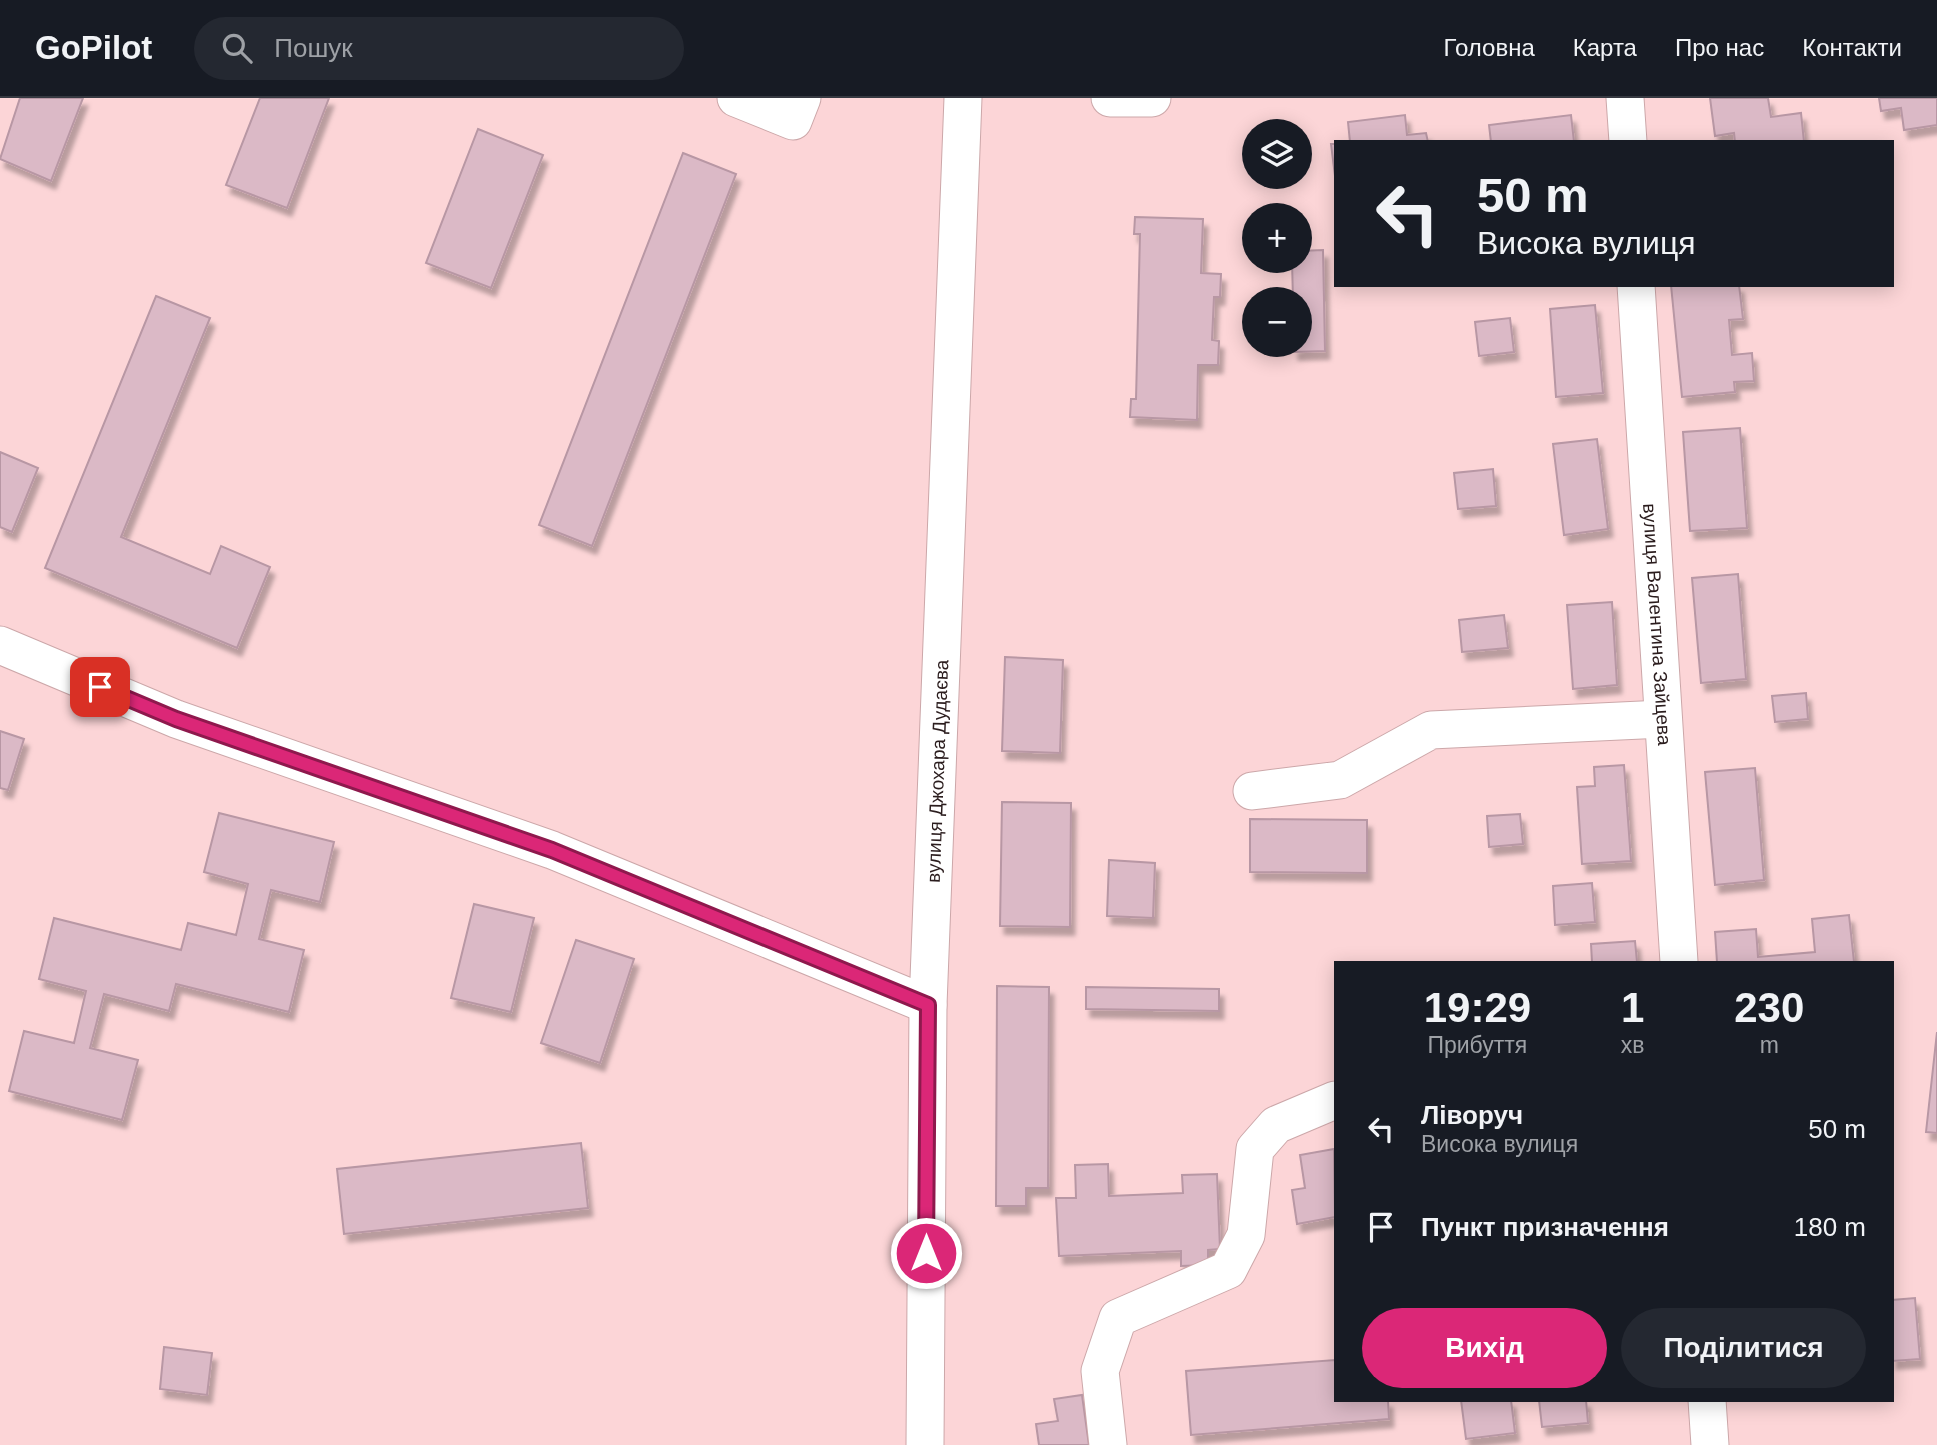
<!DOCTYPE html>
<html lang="uk">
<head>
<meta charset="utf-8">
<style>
  body { margin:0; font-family:Helvetica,sans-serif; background:#242831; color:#f1f3f6; height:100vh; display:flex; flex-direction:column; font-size:26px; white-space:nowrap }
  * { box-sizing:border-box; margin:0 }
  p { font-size:23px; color:#9ea1a6 }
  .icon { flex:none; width:38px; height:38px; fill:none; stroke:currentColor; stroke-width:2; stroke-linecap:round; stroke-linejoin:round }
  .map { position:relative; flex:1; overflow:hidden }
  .panel { position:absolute; left:1334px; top:863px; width:560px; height:441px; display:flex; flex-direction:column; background:#171b24; border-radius:0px; box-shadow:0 4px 18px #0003 }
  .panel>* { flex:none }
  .guide { position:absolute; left:1334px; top:42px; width:560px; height:147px; border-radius:0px; box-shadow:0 4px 18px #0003; background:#171b24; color:#f1f3f6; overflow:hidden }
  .buttons { position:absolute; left:1242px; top:21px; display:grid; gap:14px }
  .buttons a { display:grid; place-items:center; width:70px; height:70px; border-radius:50%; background:#171b24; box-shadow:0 4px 18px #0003; font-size:35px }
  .pin { position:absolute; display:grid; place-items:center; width:60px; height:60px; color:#fff; margin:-30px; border-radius:14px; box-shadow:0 4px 10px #0006 }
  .me { position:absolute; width:77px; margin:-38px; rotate:0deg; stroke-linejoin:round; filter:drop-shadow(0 0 5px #0008) }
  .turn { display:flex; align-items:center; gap:24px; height:147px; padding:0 28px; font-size:32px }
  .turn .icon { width:91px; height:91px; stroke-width:2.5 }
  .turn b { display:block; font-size:49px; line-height:60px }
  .eta { display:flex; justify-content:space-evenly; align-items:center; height:119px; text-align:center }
  .eta b { font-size:42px; font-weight:600; line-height:49px }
  .primary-button { display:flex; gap:14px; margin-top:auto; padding:14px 28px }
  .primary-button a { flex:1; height:80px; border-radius:42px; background:#db2777; color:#fff; font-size:28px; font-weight:600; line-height:80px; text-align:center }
  .primary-button a+a { background:#242831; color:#f1f3f6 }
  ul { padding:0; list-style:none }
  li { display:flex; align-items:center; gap:21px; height:98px; padding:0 28px }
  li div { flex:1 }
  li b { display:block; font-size:26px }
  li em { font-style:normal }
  header { display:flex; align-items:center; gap:42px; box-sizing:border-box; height:98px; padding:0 35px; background:#171b24; border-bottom:2px solid #363941 }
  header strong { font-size:33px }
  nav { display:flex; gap:38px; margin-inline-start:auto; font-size:24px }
  .search { width:490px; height:63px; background:#242831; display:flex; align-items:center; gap:18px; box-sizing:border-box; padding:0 24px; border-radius:38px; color:#9ea1a6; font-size:26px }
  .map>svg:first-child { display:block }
</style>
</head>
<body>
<header>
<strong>GoPilot</strong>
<div class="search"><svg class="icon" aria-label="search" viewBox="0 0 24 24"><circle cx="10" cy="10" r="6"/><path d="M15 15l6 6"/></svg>Пошук</div>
<nav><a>Головна</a><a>Карта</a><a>Про нас</a><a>Контакти</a></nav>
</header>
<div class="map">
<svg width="1937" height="1347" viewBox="0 0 1937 1347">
  <defs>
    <filter id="shadow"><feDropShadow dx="4.5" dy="8" stdDeviation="2" flood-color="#0004"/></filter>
  </defs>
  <rect width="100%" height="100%" fill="#fcd5d7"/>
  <g fill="#dbb9c6" stroke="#b897a4" stroke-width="2" filter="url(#shadow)">
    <polygon points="20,0 83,0 51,83 0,61"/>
    <polygon points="260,0 329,0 287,110 226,87"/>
    <polygon points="1710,0 1768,0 1771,19 1801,15 1804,44 1735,44 1734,35 1715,38"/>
    <polygon points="1879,0 1937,0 1937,27 1904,32 1901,10 1881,13"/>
    <polygon points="1405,17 1407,37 1426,35 1428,44 1350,44 1348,24"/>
    <polygon points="1571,17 1574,44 1491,44 1489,27"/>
    <polygon points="478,31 543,57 491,190 426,165"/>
    <polygon points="1331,46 1335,46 1335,78"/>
    <polygon points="683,55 736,76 592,448 539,427"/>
    <polygon points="1135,119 1203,121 1201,175 1221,176 1220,199 1214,199 1212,242 1219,243 1218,267 1198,267 1197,322 1130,319 1131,301 1136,301 1140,136 1134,136"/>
    <polygon points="1323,152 1325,253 1294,254 1294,247 1300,247 1300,201 1293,201 1292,163 1300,163 1300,153"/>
    <polygon points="1671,187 1739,187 1743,221 1729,222 1732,257 1752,255 1754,283 1734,284 1735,294 1682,299"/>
    <polygon points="156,198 210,220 121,439 210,476 221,448 270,469 237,550 45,470"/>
    <polygon points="1595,207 1603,295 1556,299 1550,211"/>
    <polygon points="1510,220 1514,254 1479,258 1475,224"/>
    <polygon points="1740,330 1747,430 1690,433 1683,334"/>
    <polygon points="1597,341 1608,431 1564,437 1553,346"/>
    <polygon points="0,354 38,370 12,434 0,429"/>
    <polygon points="1493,371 1496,408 1458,411 1454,375"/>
    <polygon points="1738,476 1746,581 1701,585 1692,480"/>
    <polygon points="1612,504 1617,587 1573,591 1567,507"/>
    <polygon points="1504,517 1508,550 1462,554 1459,522"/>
    <polygon points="1005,559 1063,562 1060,655 1002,653"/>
    <polygon points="1806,595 1808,621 1775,624 1772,598"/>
    <polygon points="0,633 24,641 8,692 0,690"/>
    <polygon points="1624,667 1631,763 1582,766 1577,689 1595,688 1594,669"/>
    <polygon points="1755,670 1764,782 1715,787 1705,674"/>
    <polygon points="1002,704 1071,705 1070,829 1000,828"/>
    <polygon points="219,715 334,744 320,804 271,792 259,841 304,852 289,914 176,886 169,913 104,896 90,950 138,962 122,1022 9,993 24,933 74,945 86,893 39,881 54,820 181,852 188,825 236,837 248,786 204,774"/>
    <polygon points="1520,716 1523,746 1489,749 1487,718"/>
    <polygon points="1250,721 1367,722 1367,775 1250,774"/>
    <polygon points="1109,762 1155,765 1153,820 1107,818"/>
    <polygon points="1592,785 1595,824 1555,827 1553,788"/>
    <polygon points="474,806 534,820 511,914 451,900"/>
    <polygon points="1849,817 1854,864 1717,864 1715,834 1756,831 1758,859 1815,854 1812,821"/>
    <polygon points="576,842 634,861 600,965 541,945"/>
    <polygon points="1635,843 1637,864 1592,864 1591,846"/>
    <polygon points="997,888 1049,889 1048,1090 1026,1090 1026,1108 996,1108"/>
    <polygon points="1086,889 1219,891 1219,913 1086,911"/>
    <polygon points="1937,934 1937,1035 1926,1034"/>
    <polygon points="581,1045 588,1110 344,1136 337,1071"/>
    <polygon points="1334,1051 1335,1119 1297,1126 1292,1092 1305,1090 1300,1057"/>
    <polygon points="1108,1066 1109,1098 1183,1095 1182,1077 1217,1076 1220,1151 1208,1152 1208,1167 1181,1168 1181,1153 1059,1158 1056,1100 1076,1100 1075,1067"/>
    <polygon points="1915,1200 1920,1261 1892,1263 1892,1202"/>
    <polygon points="164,1249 212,1255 207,1297 160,1291"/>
    <polygon points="1335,1262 1335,1302 1388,1302 1389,1321 1191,1337 1186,1273"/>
    <polygon points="1082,1297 1089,1347 1039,1347 1036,1326 1058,1323 1054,1301"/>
    <polygon points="1461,1302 1511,1302 1515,1335 1466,1341"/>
    <polygon points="1539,1302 1586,1302 1588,1325 1542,1329"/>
  </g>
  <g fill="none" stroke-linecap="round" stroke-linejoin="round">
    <defs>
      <g id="minor">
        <polyline points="736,0 793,23 802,0"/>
        <polyline points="1110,0 1152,0"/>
        <polyline points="1625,0 1628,44"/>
        <path id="s1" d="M1636,187L1679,864"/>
        <polyline points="0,547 176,621 552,752 928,907"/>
        <polyline points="1252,693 1340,682 1431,632 1663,621"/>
        <polyline points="1707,1302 1710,1347"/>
        <path id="s2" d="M925,1347L928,907L963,0"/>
        <polyline points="1108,1347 1100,1273 1118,1220 1228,1172 1246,1137 1255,1051 1276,1027 1335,1002"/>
      </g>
    </defs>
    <use href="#minor" stroke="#cca7a9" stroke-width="39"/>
    <use href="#minor" stroke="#fff" stroke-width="37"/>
  </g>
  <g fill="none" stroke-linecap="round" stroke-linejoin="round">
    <defs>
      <polyline id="route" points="100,589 176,621 552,752 928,907 926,1155"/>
    </defs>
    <use href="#route" stroke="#8e194d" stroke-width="18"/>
    <use href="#route" stroke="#db2777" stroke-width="12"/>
  </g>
  <g text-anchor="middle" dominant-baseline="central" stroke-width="6" stroke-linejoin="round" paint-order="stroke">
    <g font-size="19" fill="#2b1d1e" stroke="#fff">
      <text stroke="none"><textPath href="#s1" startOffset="340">вулиця Валентина Зайцева</textPath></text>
      <text stroke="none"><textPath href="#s2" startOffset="674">вулиця Джохара Дудаєва</textPath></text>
    </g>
  </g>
</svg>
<div class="buttons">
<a><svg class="icon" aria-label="layers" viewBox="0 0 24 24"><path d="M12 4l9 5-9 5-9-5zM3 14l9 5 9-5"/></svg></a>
<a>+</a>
<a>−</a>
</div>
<div class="pin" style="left:100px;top:589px;background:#d93025"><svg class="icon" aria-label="arrive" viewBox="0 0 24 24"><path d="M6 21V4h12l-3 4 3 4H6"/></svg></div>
<svg class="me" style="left:926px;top:1155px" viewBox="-20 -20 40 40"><circle r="17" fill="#db2777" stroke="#fff" stroke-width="3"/><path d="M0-11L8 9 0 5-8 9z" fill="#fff"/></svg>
<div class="guide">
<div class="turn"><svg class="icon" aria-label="left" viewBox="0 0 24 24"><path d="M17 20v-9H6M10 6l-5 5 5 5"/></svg><div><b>50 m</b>Висока вулиця</div></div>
</div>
<section class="panel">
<div class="eta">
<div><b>19:29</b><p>Прибуття</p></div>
<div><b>1</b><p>хв</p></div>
<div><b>230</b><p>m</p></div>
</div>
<ul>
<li><svg class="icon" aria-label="left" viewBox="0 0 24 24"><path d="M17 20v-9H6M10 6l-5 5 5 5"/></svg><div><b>Ліворуч</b><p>Висока вулиця</p></div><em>50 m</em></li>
<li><svg class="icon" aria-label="arrive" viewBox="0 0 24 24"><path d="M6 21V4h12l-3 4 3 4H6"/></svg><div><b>Пункт призначення</b></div><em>180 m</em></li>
</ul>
<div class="primary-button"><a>Вихід</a><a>Поділитися</a></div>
</section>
</div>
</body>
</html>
